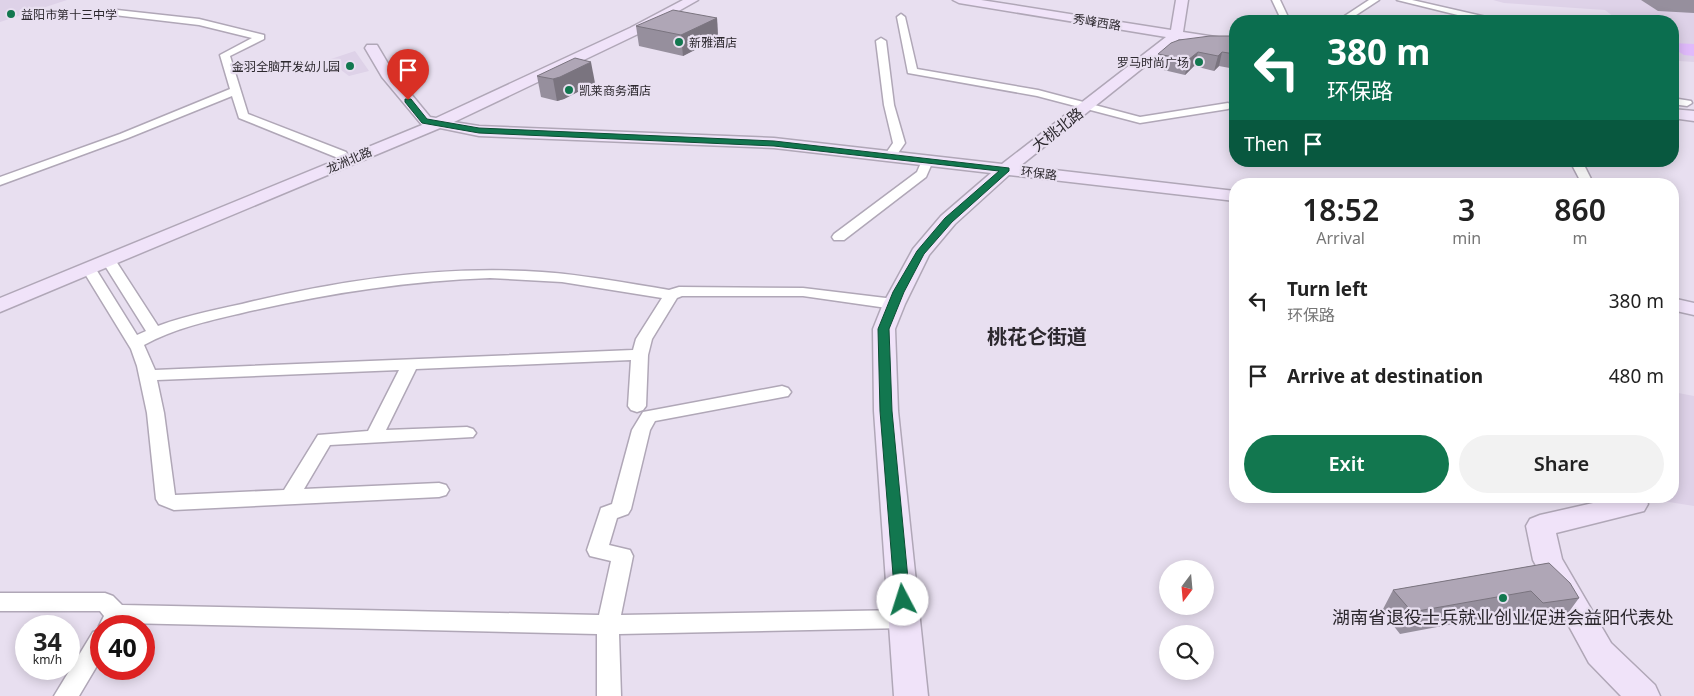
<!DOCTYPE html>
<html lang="en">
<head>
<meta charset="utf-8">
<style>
  body { margin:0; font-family:"Noto Sans","Noto Sans SC",sans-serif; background:#f2f2f2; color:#222; height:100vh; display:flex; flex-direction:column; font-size:19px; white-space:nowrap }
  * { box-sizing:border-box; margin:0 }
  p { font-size:16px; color:#767676 }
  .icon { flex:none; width:28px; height:28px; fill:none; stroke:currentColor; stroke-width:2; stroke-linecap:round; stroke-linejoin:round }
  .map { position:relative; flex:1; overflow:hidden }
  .side { position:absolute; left:1229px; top:178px; width:450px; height:325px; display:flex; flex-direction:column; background:#fff; border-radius:20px; box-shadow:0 2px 12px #0003 }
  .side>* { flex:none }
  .hud { position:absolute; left:1229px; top:15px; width:450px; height:152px; border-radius:20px; box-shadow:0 2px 12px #0003; background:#0b6e4f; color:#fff; overflow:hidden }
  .needle { width:32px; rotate:196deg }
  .fabs { position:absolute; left:1159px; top:560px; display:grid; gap:10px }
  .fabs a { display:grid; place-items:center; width:55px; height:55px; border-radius:50%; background:#fff; box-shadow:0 2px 12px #0003; font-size:25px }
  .speed { position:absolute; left:15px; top:615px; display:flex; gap:10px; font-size:25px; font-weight:700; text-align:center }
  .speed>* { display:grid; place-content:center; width:65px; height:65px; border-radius:50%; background:#fff; box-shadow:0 2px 12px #0003; line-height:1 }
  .speed small { font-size:12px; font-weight:400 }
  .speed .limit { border:8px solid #d22; background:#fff; color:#111 }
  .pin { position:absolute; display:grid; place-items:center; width:42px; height:42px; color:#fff; margin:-51px -21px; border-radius:50% 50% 50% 0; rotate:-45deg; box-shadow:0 0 5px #0007 }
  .pin .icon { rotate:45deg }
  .me { position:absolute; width:55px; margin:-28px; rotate:355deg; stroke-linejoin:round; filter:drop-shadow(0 0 4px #0008) }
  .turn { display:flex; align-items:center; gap:18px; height:105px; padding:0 15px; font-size:22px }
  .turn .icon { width:65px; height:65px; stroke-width:2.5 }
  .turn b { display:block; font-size:35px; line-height:42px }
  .then { display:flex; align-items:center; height:48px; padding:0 15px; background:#0003; gap:10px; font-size:19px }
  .eta { display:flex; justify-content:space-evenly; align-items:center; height:85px; text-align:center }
  .eta b { font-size:30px; font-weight:600; line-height:35px }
  .primary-button { display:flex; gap:10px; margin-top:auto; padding:10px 15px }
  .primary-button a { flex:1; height:58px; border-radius:30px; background:#12774f; color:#fff; font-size:20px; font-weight:600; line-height:58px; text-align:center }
  .primary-button a+a { background:#f2f2f2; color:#222 }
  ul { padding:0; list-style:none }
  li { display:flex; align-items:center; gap:15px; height:75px; padding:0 15px }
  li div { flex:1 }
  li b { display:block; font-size:19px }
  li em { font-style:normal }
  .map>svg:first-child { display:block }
</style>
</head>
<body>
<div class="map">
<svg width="1694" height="696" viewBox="0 0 1694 696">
  <rect width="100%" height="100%" fill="#e8dff0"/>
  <g fill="#ded2e8">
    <polygon points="0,0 67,0 0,22"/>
    <polygon points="1493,0 1694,0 1694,62 1679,61 1673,57 1672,21 1619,21 1605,10 1504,3"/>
    <polygon points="355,51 369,71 349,76 328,60"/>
    <polygon points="1673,392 1694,396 1694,506 1631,496 1672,496"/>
  </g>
  <polygon fill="#e0bafb" points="1672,43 1694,44 1694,56 1684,55 1673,48"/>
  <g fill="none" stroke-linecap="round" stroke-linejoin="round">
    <defs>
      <g id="street">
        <polygon points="1272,0 1280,0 1288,17 1287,21 1279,21 1280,17"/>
        <polygon points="1369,0 1379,0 1347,21 1337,21"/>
        <polygon points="1397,0 1412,0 1495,19 1496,21 1482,21"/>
        <polygon points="117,10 199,19 264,35 264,39 230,56 248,114 346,152 348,155 342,159 338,158 239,118 232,96 128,138 0,185 0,177 120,134 230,89 220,55 252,38 199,25 114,15 113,13"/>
        <polygon points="901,14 905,17 917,69 1038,90 1140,117 1228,103 1233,106 1228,109 1140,123 1037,96 908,73 897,17"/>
        <polygon points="881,38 886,41 894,105 905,143 894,159 890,160 884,156 893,143 884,105 876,41"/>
        <polygon points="1672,98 1691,101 1692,103 1687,106 1672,104"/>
        <polygon points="927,157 933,161 926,177 844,240 834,240 832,237 834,234 917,172 923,158"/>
        <polygon points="1570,161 1582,161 1591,179 1589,182 1581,182"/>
        <path d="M109,257L114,258L158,326C189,314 222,309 254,301C348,279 445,265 542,272C585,275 627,283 669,290L679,287L803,288L894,299L899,301L902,304L899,307L894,309L803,296H682L677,298L652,339L648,355L646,406L643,410L637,412L631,410L628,406L631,360L416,369L386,430L467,427L473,429L476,433L473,437L330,445L304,489L439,483L446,485L449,490L446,495L439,497L174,510L159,504L156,499L147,413L137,366L131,349L82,269L84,266H94L137,335L146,331L102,261L104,258ZM490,278L562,282L662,298L636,339L633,350L155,370L144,345C175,328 208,321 242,313C324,294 405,281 490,278ZM399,370L368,431L318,435L284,490L175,495L164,413L157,380Z"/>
        <polygon points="782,386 788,388 791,392 788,396 655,421 650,430 631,509 628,514 617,518 609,545 630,550 633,556 621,615 905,610 913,612 916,619 913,626 905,628 619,634 621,696 597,696 597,634 123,623 122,626 101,626 101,659 79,696 54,696 93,632 100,630 99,626 104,616 100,611 0,611 0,593 105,593 113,596 122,605 599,615 611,561 590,556 587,550 601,508 612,504 632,430 643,412"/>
      </g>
      <g id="secondary">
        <polygon points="683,0 698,0 638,34 454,122 479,126 774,138 1002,164 1166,37 959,3 953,0 981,0 1171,30 1176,0 1188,0 1183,32 1235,40 1235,48 1179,39 1020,166 1235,191 1235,201 1009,175 955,224 929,255 905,304 895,329 898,411 928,696 894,696 874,411 873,329 883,304 913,249 941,216 991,173 774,148 479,136 440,128 0,312 0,298 422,125 382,77 365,48 367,45 377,45 393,72 430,117 436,118 630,28"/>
        <polygon points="1672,109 1694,111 1694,121 1672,118"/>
        <polygon points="1672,298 1694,303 1694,315 1672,310"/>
        <polygon points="1624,496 1644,497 1648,504 1644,511 1556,533 1562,559 1611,643 1655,685 1660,696 1621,696 1589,663 1533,560 1526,526 1530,519 1540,515"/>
      </g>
    </defs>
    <use href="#street" stroke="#b0a7b7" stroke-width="3"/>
    <use href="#secondary" stroke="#b0a7b7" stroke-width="3"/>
    <use href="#street" fill="#fff" fill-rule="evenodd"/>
    <use href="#secondary" fill="#f0e3f9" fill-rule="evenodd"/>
  </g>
  <g fill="#968f9d">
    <polygon points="1641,0 1694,0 1694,13 1658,11"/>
    <polygon points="717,18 718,38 683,56 639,46 636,26"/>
    <polygon points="1235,36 1235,69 1219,66 1214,71 1194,66 1185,75 1155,68 1158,54"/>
    <polygon points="537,76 595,83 564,99 557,101 541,97"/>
    <polygon points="1549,563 1579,598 1563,620 1528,624 1517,612 1400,634 1382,611 1393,590"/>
  </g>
  <g fill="#7a747f">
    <polygon points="717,18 718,38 683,56 681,35"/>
    <polygon points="1198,52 1194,66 1185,75 1188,60"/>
    <polygon points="1222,52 1219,66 1214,71 1218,56"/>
    <polygon points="591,62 595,83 564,99 557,101 553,79"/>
  </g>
  <g fill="#afa6b6" stroke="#7a747f">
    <polygon points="673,10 717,18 681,35 636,26"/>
    <polygon points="1210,36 1235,36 1235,54 1222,52 1218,56 1198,52 1188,60 1158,54 1171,43 1179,40"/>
    <polygon points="575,58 591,62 560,77 553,79 537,76"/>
    <polygon points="1549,563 1570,583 1579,598 1543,603 1531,591 1412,612 1393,590"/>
  </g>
  <polygon fill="#12774f" stroke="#0c4d33" points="405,99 411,99 427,119 479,128 774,141 1009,168 1009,171 952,222 924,254 904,292 889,329 892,411 910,600 908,604 903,606 897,604 895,600 880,411 878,329 893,292 917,251 945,218 999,171 774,146 479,133 422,123 405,102"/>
  <g fill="#12774f" stroke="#e8dff0" stroke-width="2">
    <circle cx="11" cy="14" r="5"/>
    <circle cx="679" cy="42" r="5"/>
    <circle cx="1199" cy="62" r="5"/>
    <circle cx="350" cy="66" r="5"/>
    <circle cx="569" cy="90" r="5"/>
    <circle cx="1503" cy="598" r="5"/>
  </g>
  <g text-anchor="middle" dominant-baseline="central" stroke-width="4.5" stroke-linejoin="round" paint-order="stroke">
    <g font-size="12" fill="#2c282e" stroke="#e8dff0" text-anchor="start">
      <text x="21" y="14">益阳市第十三中学</text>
      <text x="689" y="42">新雅酒店</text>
      <text x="1189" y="62" text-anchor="end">罗马时尚广场</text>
      <text x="340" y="66" text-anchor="end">金羽全脑开发幼儿园</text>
      <text x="579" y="90">凯莱商务酒店</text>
    </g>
    <g font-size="12" fill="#2c282e" stroke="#e8dff0">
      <text transform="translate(1097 22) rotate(9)">秀峰西路</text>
      <text transform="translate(349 160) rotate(-23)">龙洲北路</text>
      <text transform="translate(1039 173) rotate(7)">环保路</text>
    </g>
    <g font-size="15" fill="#2c282e" stroke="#e8dff0">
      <text transform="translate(1057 129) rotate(-38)">大桃北路</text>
    </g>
    <g font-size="18" fill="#2c282e" stroke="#e8dff0">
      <text x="1503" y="617">湖南省退役士兵就业创业促进会益阳代表处</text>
    </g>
    <g font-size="20" font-weight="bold" fill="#2c282e" stroke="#e8dff0">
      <text x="1037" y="336">桃花仑街道</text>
    </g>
  </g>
</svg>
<div class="fabs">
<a><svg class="needle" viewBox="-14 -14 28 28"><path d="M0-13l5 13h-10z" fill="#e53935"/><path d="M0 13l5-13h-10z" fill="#767676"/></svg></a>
<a><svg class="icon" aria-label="search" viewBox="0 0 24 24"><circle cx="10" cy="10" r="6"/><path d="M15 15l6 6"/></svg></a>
</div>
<div class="speed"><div>34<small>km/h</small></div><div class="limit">40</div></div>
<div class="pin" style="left:408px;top:100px;background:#d93025"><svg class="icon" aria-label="arrive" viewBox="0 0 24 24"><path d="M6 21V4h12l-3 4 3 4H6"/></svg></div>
<svg class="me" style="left:903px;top:600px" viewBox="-20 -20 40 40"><circle r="19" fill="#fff"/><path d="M0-13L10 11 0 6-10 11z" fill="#12774f"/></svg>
<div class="hud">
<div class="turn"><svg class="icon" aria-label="left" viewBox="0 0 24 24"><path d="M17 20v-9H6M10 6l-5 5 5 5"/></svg><div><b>380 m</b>环保路</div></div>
<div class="then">Then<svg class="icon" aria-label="arrive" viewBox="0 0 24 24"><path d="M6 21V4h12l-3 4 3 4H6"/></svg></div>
</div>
<section class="side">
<div class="eta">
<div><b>18:52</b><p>Arrival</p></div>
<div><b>3</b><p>min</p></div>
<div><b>860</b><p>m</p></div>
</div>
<ul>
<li><svg class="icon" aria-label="left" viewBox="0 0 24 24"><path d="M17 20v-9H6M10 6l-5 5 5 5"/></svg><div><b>Turn left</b><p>环保路</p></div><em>380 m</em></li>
<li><svg class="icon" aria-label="arrive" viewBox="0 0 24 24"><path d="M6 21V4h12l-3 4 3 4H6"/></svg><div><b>Arrive at destination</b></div><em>480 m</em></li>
</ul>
<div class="primary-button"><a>Exit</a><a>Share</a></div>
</section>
</div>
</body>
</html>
